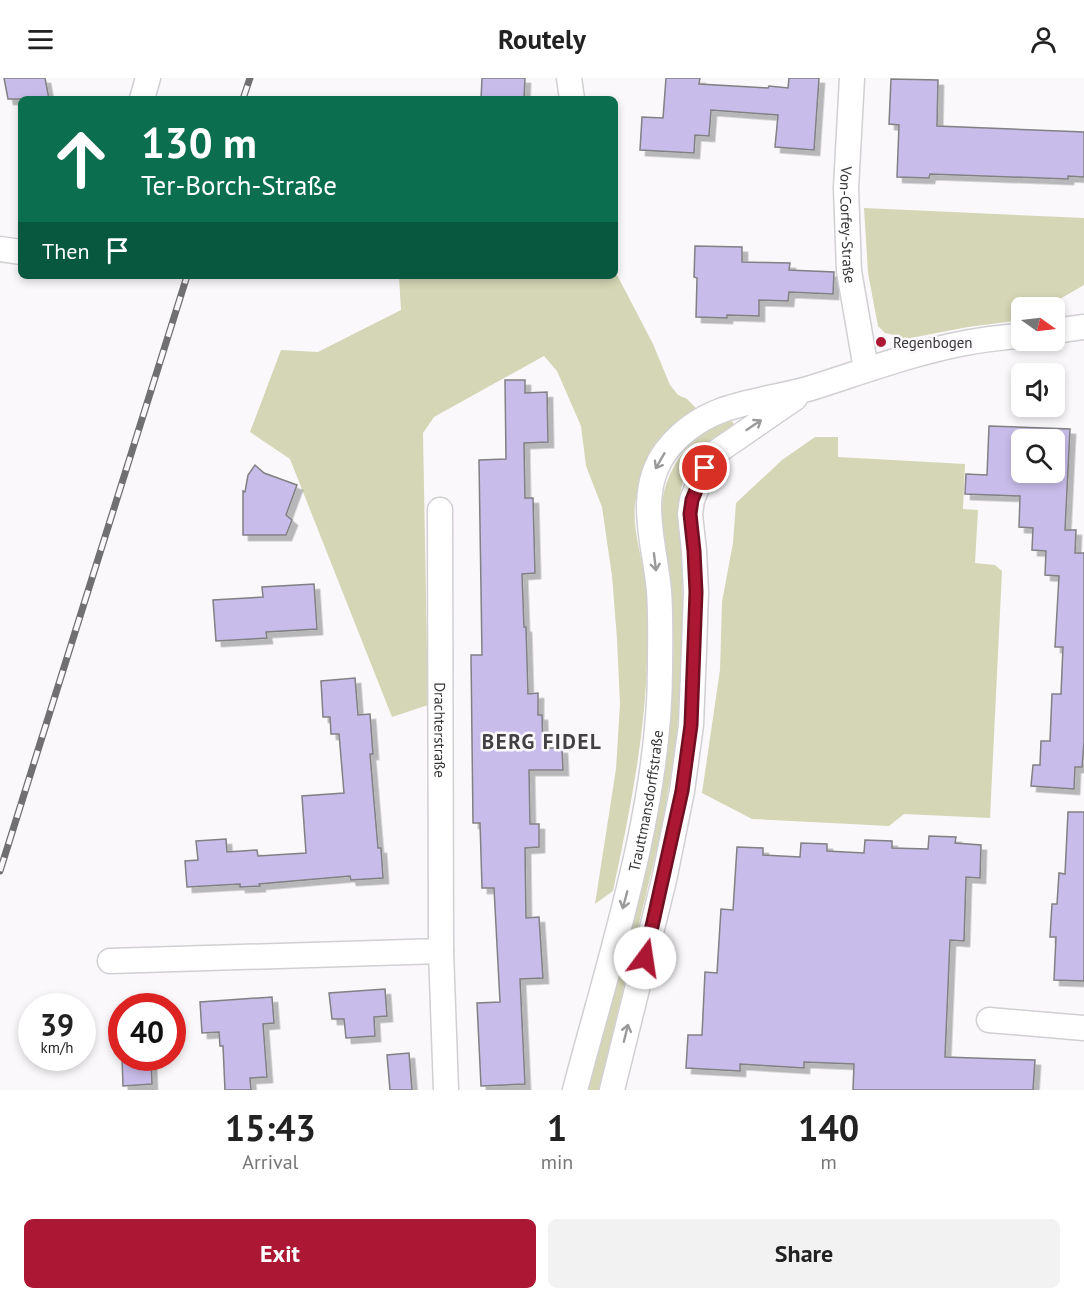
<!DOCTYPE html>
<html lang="en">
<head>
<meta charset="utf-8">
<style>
  body { margin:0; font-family:"PT Sans",sans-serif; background:#f2f2f2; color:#222; height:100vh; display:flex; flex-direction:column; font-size:22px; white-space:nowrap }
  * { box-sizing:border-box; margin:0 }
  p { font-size:20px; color:#767676 }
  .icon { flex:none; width:33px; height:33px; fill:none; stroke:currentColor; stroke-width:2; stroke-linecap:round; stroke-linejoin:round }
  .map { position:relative; height:1012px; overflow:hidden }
  .side { display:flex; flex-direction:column; background:#fff; flex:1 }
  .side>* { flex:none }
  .top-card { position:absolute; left:18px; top:18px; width:600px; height:183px; border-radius:9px; box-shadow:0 3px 9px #0003; background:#0b6e4f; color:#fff; overflow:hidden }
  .needle { width:39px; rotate:104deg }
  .fabs { position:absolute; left:1011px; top:219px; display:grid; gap:12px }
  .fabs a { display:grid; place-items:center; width:54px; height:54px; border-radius:9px; background:#fff; box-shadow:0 3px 9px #0003; font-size:30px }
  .speed { position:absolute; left:18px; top:915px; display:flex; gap:12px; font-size:30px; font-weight:700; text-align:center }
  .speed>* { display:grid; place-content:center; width:78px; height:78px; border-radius:50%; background:#fff; box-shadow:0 3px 9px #0003; line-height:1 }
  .speed small { font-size:15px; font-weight:400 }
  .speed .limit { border:9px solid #d22; background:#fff; color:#111 }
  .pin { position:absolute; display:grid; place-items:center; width:51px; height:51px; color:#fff; margin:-26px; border:3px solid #fff; border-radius:50%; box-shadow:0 2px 6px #0007 }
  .me { position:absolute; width:66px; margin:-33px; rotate:14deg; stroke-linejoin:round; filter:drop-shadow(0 0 4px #0008) }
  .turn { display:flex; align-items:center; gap:21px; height:126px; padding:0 24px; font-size:27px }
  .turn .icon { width:78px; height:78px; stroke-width:2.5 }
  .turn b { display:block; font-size:42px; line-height:51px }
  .then { display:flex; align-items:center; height:57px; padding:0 24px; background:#0003; gap:12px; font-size:22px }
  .eta { display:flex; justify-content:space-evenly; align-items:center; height:102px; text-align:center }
  .eta b { font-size:36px; font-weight:700; line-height:42px }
  .button { display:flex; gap:12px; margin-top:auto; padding:12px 24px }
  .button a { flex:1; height:69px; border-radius:9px; background:#ac1733; color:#fff; font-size:24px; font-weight:700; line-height:69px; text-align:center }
  .button a+a { background:#f2f2f2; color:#222 }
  header { display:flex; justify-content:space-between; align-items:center; height:78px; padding:0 24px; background:#fff; font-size:27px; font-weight:700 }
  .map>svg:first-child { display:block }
</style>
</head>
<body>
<header><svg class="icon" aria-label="menu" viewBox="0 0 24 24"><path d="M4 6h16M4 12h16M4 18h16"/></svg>Routely<svg class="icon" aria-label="person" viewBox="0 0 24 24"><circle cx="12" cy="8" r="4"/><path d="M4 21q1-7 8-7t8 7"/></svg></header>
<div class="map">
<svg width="1084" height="1012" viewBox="0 0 1084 1012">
  <defs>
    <filter id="shadow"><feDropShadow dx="5.5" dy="5.5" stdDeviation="0" flood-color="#0004"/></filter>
  </defs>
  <rect width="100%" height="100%" fill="#faf8fb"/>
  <g fill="#d4d6b5">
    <polygon points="864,130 1084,140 1084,207 1046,229 1022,230 1021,242 968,249 895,263 894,257 885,255 878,248 868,195"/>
    <path d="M615,193L653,266L670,307L678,317L687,321L696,330C671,352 644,382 637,415C629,447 643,478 646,510C648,533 647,559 647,583C645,660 629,737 613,813L595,826L616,691L620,626L617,561L612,498L602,429L586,388L581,348L557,293L544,278L434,339L423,355L428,627L392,639L290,381L250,354L281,272L318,274L401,232L399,198H615Z"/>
    <path d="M732,343L734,346L730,350C696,370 687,376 680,418L683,538L679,629L675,674L660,758L599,1012H587C625,879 662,747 672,609C675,571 673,533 669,495C667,468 657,437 665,410C674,382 689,362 715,349C721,347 726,344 732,343Z"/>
    <polygon points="815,359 838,359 838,379 965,386 963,431 978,432 975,485 995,487 1002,493 990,740 904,736 889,748 752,741 702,715 720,592 722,524 733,465 736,425 782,382"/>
  </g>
  <g fill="#c8bdea" stroke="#818083" stroke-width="1.5" fill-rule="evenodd" filter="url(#shadow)">
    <polygon points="4,0 45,0 49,21 8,21"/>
    <polygon points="482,0 525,0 524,21 481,21"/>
    <polygon points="666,0 700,0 699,6 768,10 769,8 788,10 789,0 819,0 814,72 775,69 778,37 711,32 709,58 695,57 694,75 640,72 642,39 663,40"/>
    <polygon points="891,1 938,2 937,48 1084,54 1084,99 1068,98 1068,101 930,96 929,100 897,99 899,47 889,46"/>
    <polygon points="695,168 742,169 742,184 790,185 789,192 834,194 833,216 789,214 788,223 759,222 759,238 727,237 727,240 696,239 697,200 694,199"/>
    <polygon points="505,302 525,302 525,315 547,314 548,364 524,365 525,420 533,420 535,495 522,496 524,549 526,549 528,616 538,615 538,637 542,637 543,670 562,670 563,692 529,692 530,746 539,746 539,769 525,770 526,840 539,839 543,900 520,901 525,1006 481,1008 477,925 500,924 494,810 482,810 480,745 473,745 471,577 482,577 479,382 506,381"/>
    <path d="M989,348L1070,351L1065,452H1076L1075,475H1084V665L1082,689H1075L1074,711L1031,708L1033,687H1040L1041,663H1050L1052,616H1061L1063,569H1055L1059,498L1045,497L1046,473L1032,472L1033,450L1019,449L1020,418L965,416L966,396L987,397ZM1022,362H1054V394H1022Z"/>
    <polygon points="255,387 264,395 297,407 286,437 292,442 286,457 243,457 243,413 245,414 248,397"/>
    <polygon points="314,506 317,551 266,554 267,560 216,563 213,522 263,519 262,509"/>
    <polygon points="355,600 358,637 370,636 373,676 370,676 378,770 381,770 383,800 351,802 350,798 259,806 260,808 240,809 240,806 187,809 185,783 198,782 196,763 226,761 227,774 257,772 258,778 306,775 302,718 344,715 339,656 331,656 330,639 323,639 321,603"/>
    <polygon points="1068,734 1084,734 1084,903 1054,902 1056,859 1050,859 1052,826 1057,826 1059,795 1065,796"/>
    <polygon points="929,758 956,759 955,765 981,767 980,800 966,799 964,863 950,862 945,979 1035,982 1033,1012 853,1012 854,986 804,984 804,990 740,986 740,993 686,990 688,957 702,957 705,894 717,895 721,831 733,832 737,769 763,770 763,777 800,779 801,765 827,766 827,773 864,775 865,762 892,763 892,770 928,771"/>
    <polygon points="385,911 387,938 374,939 375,958 346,960 344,941 332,941 329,915"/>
    <polygon points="272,919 274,945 263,946 267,999 250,1000 251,1012 225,1012 223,968 220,968 219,954 202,955 200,924"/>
    <polygon points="409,975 412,1012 390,1012 387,977"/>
    <polygon points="122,980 151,980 152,1006 123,1008"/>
  </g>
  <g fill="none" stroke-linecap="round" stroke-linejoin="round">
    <defs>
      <g id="minor">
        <polyline points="569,0 572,21"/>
        <path id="s1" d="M852,0L846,110L849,193L866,291"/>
        <polyline points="142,21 148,0"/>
        <polyline points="0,171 21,174"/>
        <polyline points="1054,253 1084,249"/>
        <path id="s2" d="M440,432L441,873L446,1012"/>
        <polyline points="110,883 441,873"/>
        <polyline points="989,942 1084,950"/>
        <path id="s3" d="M575,1012C610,879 660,729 660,591C660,565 661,539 659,513C655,466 635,415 666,373C680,355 699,341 720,333C749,322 781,319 811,310C862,294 912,275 965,265C984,261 1003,260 1022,257"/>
        <polyline points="612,1012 664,802 682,713 691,647 694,572 696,514 694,473 690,436 692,422 705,390 718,373 795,320"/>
      </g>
    </defs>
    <use href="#minor" stroke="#d1cfd2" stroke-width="27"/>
    <use href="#minor" stroke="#fff" stroke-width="24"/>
    <defs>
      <g id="rail">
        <polyline points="243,21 250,0"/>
        <polyline points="0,793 187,198"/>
      </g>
    </defs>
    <use href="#rail" stroke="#706f71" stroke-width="7"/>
    <use href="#rail" stroke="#faf8fb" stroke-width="4.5" stroke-dasharray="14" stroke-linecap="butt"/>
  </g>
  <defs><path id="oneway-shaft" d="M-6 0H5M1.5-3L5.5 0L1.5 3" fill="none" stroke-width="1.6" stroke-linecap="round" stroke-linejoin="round" transform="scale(1.5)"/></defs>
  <g stroke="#9a9a9b">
    <use href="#oneway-shaft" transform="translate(754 347) rotate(-34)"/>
    <use href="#oneway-shaft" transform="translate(660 383) rotate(120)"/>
    <use href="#oneway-shaft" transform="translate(655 484) rotate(83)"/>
    <use href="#oneway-shaft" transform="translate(625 822) rotate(105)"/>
    <use href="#oneway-shaft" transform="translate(626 955) rotate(-76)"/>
  </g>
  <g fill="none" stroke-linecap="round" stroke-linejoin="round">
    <defs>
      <polyline id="route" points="645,880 682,713 691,647 696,514 694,473 690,436 692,422 705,390"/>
    </defs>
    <use href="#route" stroke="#700f21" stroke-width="15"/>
    <use href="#route" stroke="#ac1733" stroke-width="10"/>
  </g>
  <circle fill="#ac1733" stroke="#faf8fb" stroke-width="2" cx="881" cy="264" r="6"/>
  <g text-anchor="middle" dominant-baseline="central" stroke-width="5" stroke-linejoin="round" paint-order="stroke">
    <g font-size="15" fill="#363537" stroke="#faf8fb">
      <text stroke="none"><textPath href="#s1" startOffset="147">Von-Corfey-Straße</textPath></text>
      <text stroke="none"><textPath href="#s2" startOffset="220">Drachterstraße</textPath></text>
      <text stroke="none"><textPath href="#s3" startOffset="298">Trauttmansdorffstraße</textPath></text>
    </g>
    <g font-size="15" fill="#363537" stroke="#faf8fb" text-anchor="start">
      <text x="893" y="264">Regenbogen</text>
    </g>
    <g font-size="21" font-weight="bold" letter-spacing="1.5" fill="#424043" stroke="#faf8fb">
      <text x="542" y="663">BERG FIDEL</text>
    </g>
  </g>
</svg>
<div class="fabs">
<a><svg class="needle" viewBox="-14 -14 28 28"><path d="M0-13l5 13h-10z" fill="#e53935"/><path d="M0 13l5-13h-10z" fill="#767676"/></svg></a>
<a><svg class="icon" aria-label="sound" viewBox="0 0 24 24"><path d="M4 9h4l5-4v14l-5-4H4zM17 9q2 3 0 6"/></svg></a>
<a><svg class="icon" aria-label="search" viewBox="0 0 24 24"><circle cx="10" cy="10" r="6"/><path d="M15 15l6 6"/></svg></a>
</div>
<div class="speed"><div>39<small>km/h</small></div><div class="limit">40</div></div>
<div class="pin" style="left:705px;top:390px;background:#d93025"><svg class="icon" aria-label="arrive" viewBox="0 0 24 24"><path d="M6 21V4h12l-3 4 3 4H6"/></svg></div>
<svg class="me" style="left:645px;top:880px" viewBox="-20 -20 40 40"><circle r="19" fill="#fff"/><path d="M0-13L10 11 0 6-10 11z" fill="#ac1733"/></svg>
<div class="top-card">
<div class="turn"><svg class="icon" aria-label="ahead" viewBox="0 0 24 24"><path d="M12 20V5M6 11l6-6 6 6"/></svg><div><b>130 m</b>Ter-Borch-Straße</div></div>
<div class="then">Then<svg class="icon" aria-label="arrive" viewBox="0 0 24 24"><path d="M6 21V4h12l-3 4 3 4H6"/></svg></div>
</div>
</div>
<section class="side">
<div class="eta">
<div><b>15:43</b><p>Arrival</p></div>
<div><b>1</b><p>min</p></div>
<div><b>140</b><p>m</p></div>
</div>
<div class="button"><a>Exit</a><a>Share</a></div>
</section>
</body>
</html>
